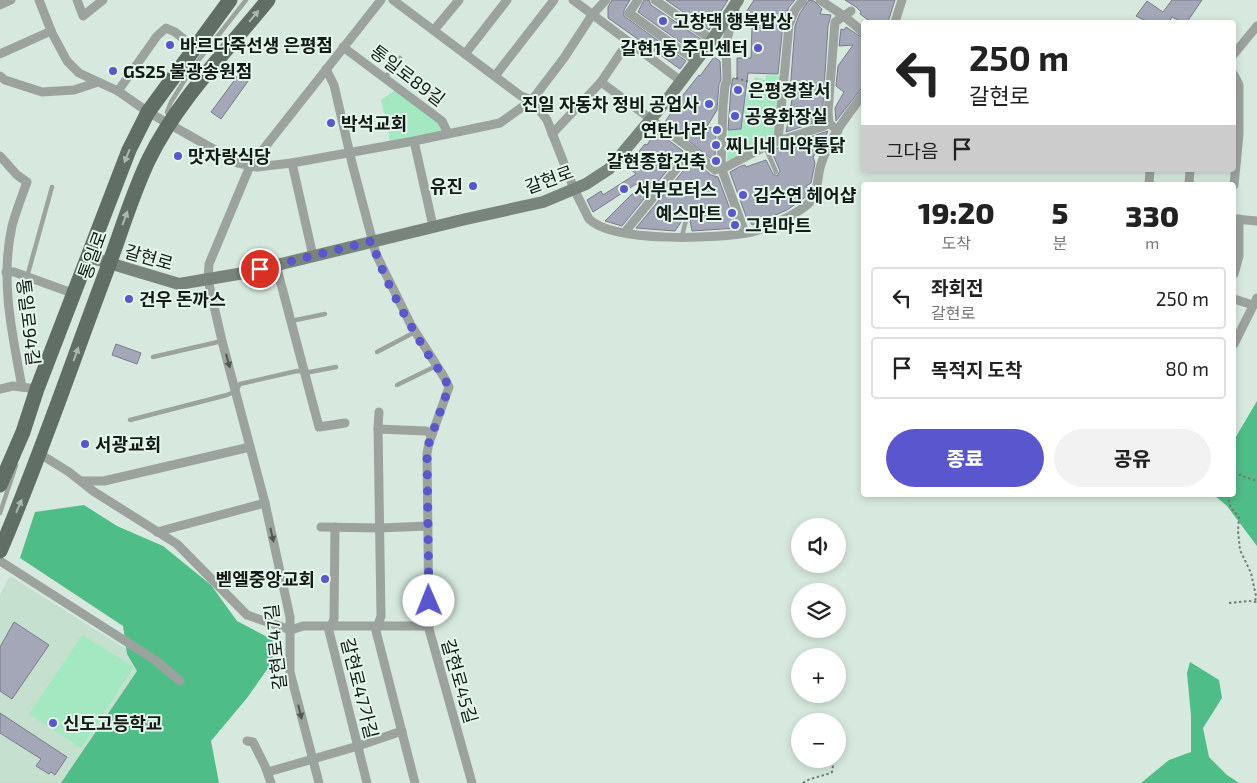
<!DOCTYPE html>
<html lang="ko">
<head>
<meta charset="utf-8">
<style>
  body { margin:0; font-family:"Exo 2","Noto Sans KR",sans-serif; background:#f2f2f2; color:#222; height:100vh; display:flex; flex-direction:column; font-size:19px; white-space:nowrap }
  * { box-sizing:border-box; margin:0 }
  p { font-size:16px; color:#767676 }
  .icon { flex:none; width:28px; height:28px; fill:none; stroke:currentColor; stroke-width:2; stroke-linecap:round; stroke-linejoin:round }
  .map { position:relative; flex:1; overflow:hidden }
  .panel { position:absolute; left:861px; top:182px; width:375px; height:315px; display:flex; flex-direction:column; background:#fff; border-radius:5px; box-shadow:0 2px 8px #0003 }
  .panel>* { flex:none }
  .guide { position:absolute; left:861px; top:20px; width:375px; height:152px; border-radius:5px; box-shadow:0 2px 8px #0003; background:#fff; color:#222; overflow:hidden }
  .tools { position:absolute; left:791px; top:518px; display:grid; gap:10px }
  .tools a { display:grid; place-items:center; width:55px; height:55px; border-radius:50%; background:#fff; box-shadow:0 2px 8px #0003; font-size:25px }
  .pin { position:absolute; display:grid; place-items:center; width:42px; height:42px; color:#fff; margin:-21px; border:2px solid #fff; border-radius:50%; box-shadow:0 1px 5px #0007 }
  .me { position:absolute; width:55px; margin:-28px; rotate:359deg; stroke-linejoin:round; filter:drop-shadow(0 0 4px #0008) }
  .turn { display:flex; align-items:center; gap:18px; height:105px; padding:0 25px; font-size:22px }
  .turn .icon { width:65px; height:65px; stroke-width:2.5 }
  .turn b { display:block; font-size:35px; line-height:42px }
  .then { display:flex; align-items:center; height:48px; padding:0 25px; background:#0003; gap:10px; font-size:19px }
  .eta { display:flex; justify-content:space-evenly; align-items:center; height:85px; text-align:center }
  .eta b { font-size:30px; font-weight:800; line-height:35px }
  .action { display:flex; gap:10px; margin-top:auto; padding:10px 25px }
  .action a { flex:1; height:58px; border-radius:30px; background:#5a56ce; color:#fff; font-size:20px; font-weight:800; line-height:58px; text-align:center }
  .action a+a { background:#f2f2f2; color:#222 }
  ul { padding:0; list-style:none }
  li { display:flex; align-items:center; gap:15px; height:62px; margin:0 10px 8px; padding:0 15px; border:2px solid #e0e0e0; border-radius:5px }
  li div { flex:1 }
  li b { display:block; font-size:19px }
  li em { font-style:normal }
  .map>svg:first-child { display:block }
</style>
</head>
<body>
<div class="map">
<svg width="1257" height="783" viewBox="0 0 1257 783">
  <rect width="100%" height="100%" fill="#d7e9de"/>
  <polygon fill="#c6e0d0" points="10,576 147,662 67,783 0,783 0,595"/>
  <g fill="#a4e8c1">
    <polygon points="766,75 781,76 778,141 739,161 727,160 728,130 741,129 749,81 754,81 755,77 765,80"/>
    <polygon points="395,90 439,123 442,132 390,141 381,100"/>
    <polygon points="82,635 134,667 81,748 29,714"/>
  </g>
  <g fill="#4fbd87">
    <polygon points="1257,401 1257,546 1227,506 1214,495 1234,495 1234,440"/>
    <polygon points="84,505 117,526 163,546 211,585 237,621 273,640 273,661 247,698 211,741 219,783 61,783 137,671 127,654 123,626 20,558 35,512"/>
    <polygon points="1190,662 1219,680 1222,698 1203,728 1209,757 1227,775 1239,783 1141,783 1169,760 1191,752 1191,716 1187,673"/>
  </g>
  <g fill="#a4a7b8" stroke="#797b8b">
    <polygon points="612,0 630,0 624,10 624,16 686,61 680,69 608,18 608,7"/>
    <polygon points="644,0 649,0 651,5 702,40 693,51 638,12"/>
    <polygon points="666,0 728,0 709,30"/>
    <polygon points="754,0 795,0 789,7 783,24 778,74 748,73 741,129 728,130 731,87 733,78 737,79 737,58 751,58 752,27 741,20"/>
    <polygon points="809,0 814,1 822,9 820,14 831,15 828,26 822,120 786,132 793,94 790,92 795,26 800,13"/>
    <polygon points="845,0 895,0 888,22 871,22 860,14 861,12 856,7"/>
    <polygon points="1172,0 1202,0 1187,22 1182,22 1172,17 1169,22 1148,22 1136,16 1147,1 1163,12"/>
    <polygon points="846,27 864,39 864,85 836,121 835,108 844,92 836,86 838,66 853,45 839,46 841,29 844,30"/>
    <polygon points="714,57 720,61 721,80 719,84 717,110 706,128 716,127 715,162 665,122 683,95 699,75 700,76"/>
    <polygon points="242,70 251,77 221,119 211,112"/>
    <polygon points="656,131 683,151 622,226 605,221 639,187 636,184 593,212 587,200 601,191 603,195 636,174 627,166 645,144 647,145"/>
    <polygon points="828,131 822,145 813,157 815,163 811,183 806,186 809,192 807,196 787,210 752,225 748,217 747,219 730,172 741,166 745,165 746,167 766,160 773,174 777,176 780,171 771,150"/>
    <polygon points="693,159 711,175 718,177 737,228 692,231 690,221 698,209 694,205 691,207 675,231 636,228"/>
    <polygon points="116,344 141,353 137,364 112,355"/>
    <polygon points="14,622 49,645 12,699 0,691 0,647"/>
    <polygon points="0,713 67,757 55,775 51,772 49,774 36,766 41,759 0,733"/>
  </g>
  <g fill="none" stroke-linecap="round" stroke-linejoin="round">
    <g stroke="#717c76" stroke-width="2" stroke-dasharray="2.5 2.5" stroke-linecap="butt">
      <polyline points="736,78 750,82"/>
      <polyline points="1234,473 1257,481"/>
      <polyline points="1227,495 1231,508 1239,517 1238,531 1240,550 1251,573 1256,596 1255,602"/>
      <polyline points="1229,603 1248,601 1257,602"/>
      <path d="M803,783C811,777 822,777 832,772L833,766L827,759"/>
    </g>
    <g stroke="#9ca39f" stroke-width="4.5">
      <polyline points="385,78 400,58"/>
      <polyline points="169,117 167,112 171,102 191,70 246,0"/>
      <polyline points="765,146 776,172"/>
      <polyline points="682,236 686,220 694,209"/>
      <polyline points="27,277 52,187"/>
      <polyline points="291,321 325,314"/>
      <polyline points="377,352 415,332"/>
      <polyline points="153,357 222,341"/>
      <polyline points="397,385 436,366"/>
      <polyline points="130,420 227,395 236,391 240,384 297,371 310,372 336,367"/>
      <polyline points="0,513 16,465"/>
    </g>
    <g stroke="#9ca39f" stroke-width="9">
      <polyline points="39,0 52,33 67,61 79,73 118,91 148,112 238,163 257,167 292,163 414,141 500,123 532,100 564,58 592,15 606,0"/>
      <polyline points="77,0 83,16 103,0"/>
      <path d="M393,0L521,96L532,100L547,120L574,189L589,219C613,243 719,239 752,232C767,228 798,214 809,203C818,194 817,180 820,168C822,160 826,151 830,143C838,126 853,109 864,93"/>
      <polyline points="573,0 681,81"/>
      <polyline points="638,0 629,13 696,61"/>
      <polyline points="655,0 712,40"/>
      <polyline points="820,0 844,16 864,33"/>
      <polyline points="0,5 11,0"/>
      <polyline points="735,10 726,43 727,81 725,85 723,106 721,167 745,233"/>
      <polyline points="895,22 902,0"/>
      <polyline points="434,30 459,0"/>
      <polyline points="343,47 442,121 448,134"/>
      <polyline points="0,54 51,31"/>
      <polyline points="465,54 507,0"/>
      <polyline points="1234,54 1257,26"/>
      <polyline points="326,69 334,85 352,163 376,254 411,325 444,377 449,387 429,443 427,453 429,629 472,783"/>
      <polyline points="0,76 5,80 42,92 74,90 98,82"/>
      <polyline points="495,76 554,0"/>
      <polyline points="601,82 692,150 715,170 721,167"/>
      <polyline points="118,91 157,36 166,28 175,32 195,48"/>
      <polyline points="838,131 829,123 828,112 835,22 851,11"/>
      <polyline points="552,134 601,82 628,42"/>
      <polyline points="414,141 433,226"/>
      <polyline points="778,141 789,25 795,10 803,0"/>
      <path d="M0,156L17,175L27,182C22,196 16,211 12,226C0,280 12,333 22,387"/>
      <polyline points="292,163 313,256"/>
      <polyline points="722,169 772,143 822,127 829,123"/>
      <polyline points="1149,185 1150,170"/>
      <polyline points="1189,185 1190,170"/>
      <polyline points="1234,185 1239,134 1239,85 1234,75"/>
      <polyline points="1235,219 1257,221"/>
      <polyline points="625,232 692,150"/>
      <polyline points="276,265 319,427 345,423"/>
      <polyline points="6,272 14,272 75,294"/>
      <polyline points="1234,274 1239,256 1239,219"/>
      <polyline points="1234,299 1253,305"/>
      <polyline points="1234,344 1257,298"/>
      <polyline points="0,389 13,386 37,389"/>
      <polyline points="379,412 378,427 381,616 376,631 415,783"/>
      <polyline points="378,429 426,431 432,435"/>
      <polyline points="40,454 69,472 93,491 177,544 247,615 291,630 303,626 429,626"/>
      <polyline points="81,481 104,481 250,447"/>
      <polyline points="321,527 380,528 428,526"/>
      <polyline points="335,527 334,619 329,631 367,783"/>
      <polyline points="157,532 265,503"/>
      <polyline points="0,561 155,660 180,681"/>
      <polyline points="247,741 253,742 265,766 271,783"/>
      <polyline points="268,772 358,746 402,731"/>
      <polyline points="319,783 290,672 290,617 265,503 222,341 208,280 209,264 250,166 381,0"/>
    </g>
    <polyline stroke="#79847d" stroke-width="12" points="89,257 179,284 244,273 466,219 543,202 586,184 609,169 666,101 712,40 738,0"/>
    <g stroke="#606e65" stroke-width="15">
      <polyline points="0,485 23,432 37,389 129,150 148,112 230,0"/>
      <path d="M0,551C40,458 72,362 108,267C121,232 132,195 148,161C176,103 227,50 268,0"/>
    </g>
  </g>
  <defs><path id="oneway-solid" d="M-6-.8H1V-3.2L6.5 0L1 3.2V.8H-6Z" transform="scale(1.25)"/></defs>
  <g fill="#a9b9af">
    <use href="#oneway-solid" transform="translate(254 16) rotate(-50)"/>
    <use href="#oneway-solid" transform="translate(127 156) rotate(112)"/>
    <use href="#oneway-solid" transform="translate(125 218) rotate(-70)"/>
    <use href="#oneway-solid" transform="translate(76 354) rotate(-70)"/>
    <use href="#oneway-solid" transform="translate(19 506) rotate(-67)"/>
  </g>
  <g fill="#515854">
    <use href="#oneway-solid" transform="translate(228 361) rotate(75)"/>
    <use href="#oneway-solid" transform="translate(272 535) rotate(77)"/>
    <use href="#oneway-solid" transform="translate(300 712) rotate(76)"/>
  </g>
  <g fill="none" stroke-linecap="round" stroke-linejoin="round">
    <path stroke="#5a56ce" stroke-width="9" stroke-dasharray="0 16.2" d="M260,269L372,241C383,278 404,315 424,348C432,361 442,373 449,387L429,443L427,453L429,601"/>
  </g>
  <g fill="#5a56ce" stroke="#e4f6eb" stroke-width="2">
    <circle cx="663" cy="21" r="5"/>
    <circle cx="170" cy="45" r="5"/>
    <circle cx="758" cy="48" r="5"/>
    <circle cx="113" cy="71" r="5"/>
    <circle cx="738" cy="90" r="5"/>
    <circle cx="709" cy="104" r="5"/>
    <circle cx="735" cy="116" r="5"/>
    <circle cx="331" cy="123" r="5"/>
    <circle cx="717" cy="130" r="5"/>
    <circle cx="716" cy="145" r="5"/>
    <circle cx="178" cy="156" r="5"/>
    <circle cx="716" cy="161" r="5"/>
    <circle cx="473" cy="186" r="5"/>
    <circle cx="624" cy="189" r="5"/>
    <circle cx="743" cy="195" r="5"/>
    <circle cx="732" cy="213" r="5"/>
    <circle cx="735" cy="225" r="5"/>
    <circle cx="129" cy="299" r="5"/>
    <circle cx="85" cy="444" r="5"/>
    <circle cx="325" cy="579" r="5"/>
    <circle cx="53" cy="723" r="5"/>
  </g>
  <g text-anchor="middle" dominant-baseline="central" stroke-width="4" stroke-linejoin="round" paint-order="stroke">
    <g font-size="18" font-weight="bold" fill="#141a17" stroke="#e4f6eb" text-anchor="start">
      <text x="673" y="21">고창댁 행복밥상</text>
      <text x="180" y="45">바르다죽선생 은평점</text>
      <text x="748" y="48" text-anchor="end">갈현1동 주민센터</text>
      <text x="123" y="71">GS25 불광송원점</text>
      <text x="748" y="90">은평경찰서</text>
      <text x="699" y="104" text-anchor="end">진일 자동차 정비 공업사</text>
      <text x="745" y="116">공용화장실</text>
      <text x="341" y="123">박석교회</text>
      <text x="707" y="130" text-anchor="end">연탄나라</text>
      <text x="726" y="145">찌니네 마약통닭</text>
      <text x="188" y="156">맛자랑식당</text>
      <text x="706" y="161" text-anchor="end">갈현종합건축</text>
      <text x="463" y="186" text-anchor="end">유진</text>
      <text x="634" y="189">서부모터스</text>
      <text x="753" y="195">김수연 헤어샵</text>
      <text x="722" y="213" text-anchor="end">예스마트</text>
      <text x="745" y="225">그린마트</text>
      <text x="139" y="299">건우 돈까스</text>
      <text x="95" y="444">서광교회</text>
      <text x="315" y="579" text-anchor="end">벧엘중앙교회</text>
      <text x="63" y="723">신도고등학교</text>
    </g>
    <g font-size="18" fill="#141a17" stroke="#e4f6eb">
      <text transform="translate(408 75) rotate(37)">통일로89길</text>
      <text transform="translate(549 179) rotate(-20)">갈현로</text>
      <text transform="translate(92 255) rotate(-70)">통일로</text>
      <text transform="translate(149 257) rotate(16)">갈현로</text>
      <text transform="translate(29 322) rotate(83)">통일로94길</text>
      <text transform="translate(275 647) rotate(-96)">갈현로47길</text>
      <text transform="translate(460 681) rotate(74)">갈현로45길</text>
      <text transform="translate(360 688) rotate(76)">갈현로47가길</text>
    </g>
  </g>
</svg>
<div class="tools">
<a><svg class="icon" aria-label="sound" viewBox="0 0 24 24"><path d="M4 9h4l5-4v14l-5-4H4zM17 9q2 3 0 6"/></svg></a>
<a><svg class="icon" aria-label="layers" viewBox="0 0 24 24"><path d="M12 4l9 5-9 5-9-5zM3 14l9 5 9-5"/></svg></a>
<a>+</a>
<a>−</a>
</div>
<div class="pin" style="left:260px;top:269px;background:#d93025"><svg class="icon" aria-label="arrive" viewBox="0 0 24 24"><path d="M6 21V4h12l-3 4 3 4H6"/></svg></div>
<svg class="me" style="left:429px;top:601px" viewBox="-20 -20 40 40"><circle r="19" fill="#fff"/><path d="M0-13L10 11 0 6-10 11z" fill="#5a56ce"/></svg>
<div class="guide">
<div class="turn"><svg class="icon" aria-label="left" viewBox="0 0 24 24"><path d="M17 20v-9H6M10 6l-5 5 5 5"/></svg><div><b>250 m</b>갈현로</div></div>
<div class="then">그다음<svg class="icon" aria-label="arrive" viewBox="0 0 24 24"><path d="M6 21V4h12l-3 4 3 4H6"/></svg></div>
</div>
<section class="panel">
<div class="eta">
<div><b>19:20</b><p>도착</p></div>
<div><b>5</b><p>분</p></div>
<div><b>330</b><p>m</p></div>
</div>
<ul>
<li><svg class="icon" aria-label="left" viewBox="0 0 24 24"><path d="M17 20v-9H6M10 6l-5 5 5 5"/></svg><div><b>좌회전</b><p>갈현로</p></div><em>250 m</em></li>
<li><svg class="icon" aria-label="arrive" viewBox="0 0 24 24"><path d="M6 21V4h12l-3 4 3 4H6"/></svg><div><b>목적지 도착</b></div><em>80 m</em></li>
</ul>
<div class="action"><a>종료</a><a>공유</a></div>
</section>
</div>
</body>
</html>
